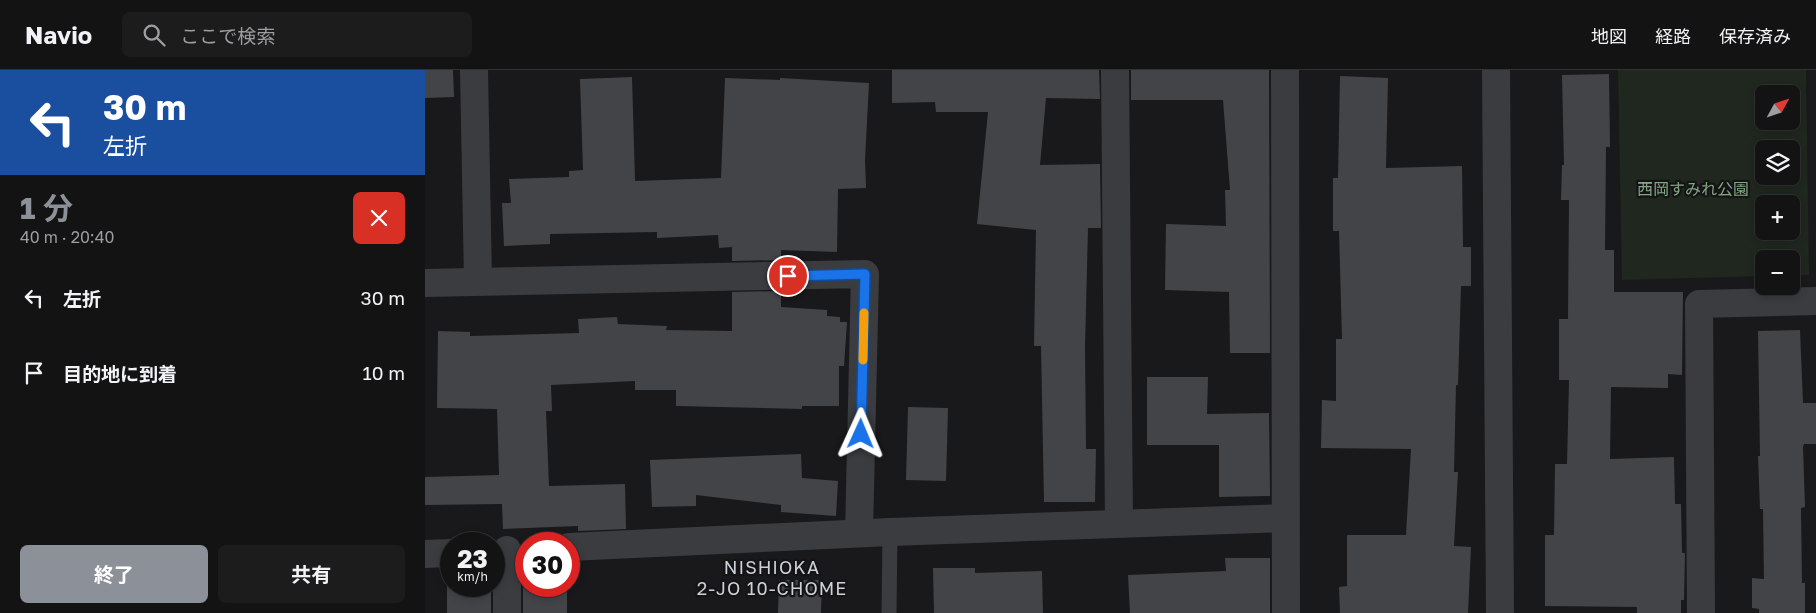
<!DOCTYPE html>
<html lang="ja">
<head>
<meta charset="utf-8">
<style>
  body { margin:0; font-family:"Golos Text","Noto Sans JP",sans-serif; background:#1c1c1d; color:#f1f3f6; height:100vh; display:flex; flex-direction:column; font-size:19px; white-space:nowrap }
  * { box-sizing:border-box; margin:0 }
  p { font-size:16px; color:#9d9ea0 }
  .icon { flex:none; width:28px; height:28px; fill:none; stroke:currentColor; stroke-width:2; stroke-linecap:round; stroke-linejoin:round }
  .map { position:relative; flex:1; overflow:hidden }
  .drawer { display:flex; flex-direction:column; background:#131314; width:425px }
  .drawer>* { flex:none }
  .guide { background:#1a4fa0; color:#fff; overflow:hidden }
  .needle { width:32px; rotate:50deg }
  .tools { position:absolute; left:1330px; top:15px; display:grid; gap:10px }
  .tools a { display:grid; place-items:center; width:45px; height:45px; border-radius:8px; background:#131314; box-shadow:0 2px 8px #0003,0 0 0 1px #323234; font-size:25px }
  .speed { position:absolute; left:15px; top:462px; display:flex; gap:10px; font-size:25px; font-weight:700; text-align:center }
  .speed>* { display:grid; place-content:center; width:65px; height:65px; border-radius:50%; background:#131314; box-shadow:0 2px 8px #0003,0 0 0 1px #323234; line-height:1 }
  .speed small { font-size:12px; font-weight:400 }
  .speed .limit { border:8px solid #d22; background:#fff; color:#111 }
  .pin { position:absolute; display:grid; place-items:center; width:42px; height:42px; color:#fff; margin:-21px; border:2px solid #fff; border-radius:50%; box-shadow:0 1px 5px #0007 }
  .me { position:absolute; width:55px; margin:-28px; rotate:1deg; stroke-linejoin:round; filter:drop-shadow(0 0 4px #0008) }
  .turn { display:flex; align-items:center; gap:18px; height:105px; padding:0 20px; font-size:22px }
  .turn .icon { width:65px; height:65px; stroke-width:2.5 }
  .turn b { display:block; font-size:35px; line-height:42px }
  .round { display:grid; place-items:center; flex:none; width:52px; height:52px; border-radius:8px; background:#1c1c1d }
  .overview { display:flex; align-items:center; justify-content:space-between; height:85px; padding:0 20px }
  h1 { font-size:30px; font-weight:700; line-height:38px; color:#8c9099 }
  .action { display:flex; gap:10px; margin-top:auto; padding:10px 20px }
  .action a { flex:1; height:58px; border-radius:8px; background:#8c9099; color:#fff; font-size:20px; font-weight:700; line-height:58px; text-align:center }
  .action a+a { background:#1c1c1d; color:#f1f3f6 }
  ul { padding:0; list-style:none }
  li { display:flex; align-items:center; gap:15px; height:75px; padding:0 20px }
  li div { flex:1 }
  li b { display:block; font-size:19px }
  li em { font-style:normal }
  header { display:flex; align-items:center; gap:30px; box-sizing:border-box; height:70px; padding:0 25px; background:#131314; border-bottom:1px solid #323234 }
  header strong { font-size:24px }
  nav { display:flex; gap:28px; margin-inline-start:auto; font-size:18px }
  .search { width:350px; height:45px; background:#1c1c1d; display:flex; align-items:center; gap:12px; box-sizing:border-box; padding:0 18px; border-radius:8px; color:#9d9ea0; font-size:19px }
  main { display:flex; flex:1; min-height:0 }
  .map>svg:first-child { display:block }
</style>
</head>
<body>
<header>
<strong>Navio</strong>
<div class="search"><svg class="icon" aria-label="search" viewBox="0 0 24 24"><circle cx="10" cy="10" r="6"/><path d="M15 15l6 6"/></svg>ここで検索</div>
<nav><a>地図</a><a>経路</a><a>保存済み</a></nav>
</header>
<main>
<section class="drawer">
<div class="guide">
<div class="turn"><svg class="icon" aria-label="left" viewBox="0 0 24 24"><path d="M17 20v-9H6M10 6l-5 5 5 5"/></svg><div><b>30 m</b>左折</div></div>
</div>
<div class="overview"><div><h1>1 分</h1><p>40 m · 20:40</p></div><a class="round" style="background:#d93025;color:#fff"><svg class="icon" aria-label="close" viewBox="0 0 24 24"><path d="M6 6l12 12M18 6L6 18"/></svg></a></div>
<ul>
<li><svg class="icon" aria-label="left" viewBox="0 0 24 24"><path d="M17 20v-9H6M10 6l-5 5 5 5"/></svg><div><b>左折</b></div><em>30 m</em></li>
<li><svg class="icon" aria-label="arrive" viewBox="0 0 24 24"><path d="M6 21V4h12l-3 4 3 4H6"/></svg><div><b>目的地に到着</b></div><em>10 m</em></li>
</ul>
<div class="action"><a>終了</a><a>共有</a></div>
</section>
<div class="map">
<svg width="1391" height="543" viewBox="0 0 1391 543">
  <rect width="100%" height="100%" fill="#19191b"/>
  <path fill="#1f271f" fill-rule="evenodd" d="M1193,0H1381L1384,205H1366V189H1339V206L1197,210ZM1339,24H1366V51H1339ZM1339,79H1366V106H1339ZM1339,134H1366V161H1339Z"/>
  <g fill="#434448">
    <polygon points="0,0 28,0 29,27 0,28"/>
    <polygon points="467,0 674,0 675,29 621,28 615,95 675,94 676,158 663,158 660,277 661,379 671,379 670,432 619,432 616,276 609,276 611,160 552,154 563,42 511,42 510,32 467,33"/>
    <polygon points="706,0 844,0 845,283 805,283 804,222 740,220 741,154 801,156 800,120 805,120 798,30 706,30"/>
    <polygon points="1184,4 1185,77 1181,77 1180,180 1189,180 1189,222 1258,222 1257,305 1243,304 1243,318 1186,317 1185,389 1249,387 1250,434 1256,434 1257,483 1260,483 1259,530 1256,530 1256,543 1212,543 1212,537 1120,536 1120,465 1129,465 1130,394 1142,394 1144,310 1134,310 1134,249 1143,249 1144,130 1136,130 1137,95 1139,95 1137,5"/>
    <polygon points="915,6 963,8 961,98 1037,96 1038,177 1046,177 1046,216 1036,216 1033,315 1031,315 1029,402 1033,402 1029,476 1046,477 1043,543 915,543 914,517 922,516 922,465 981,465 986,379 896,378 897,330 911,331 911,269 917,269 914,161 908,161 908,108 913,108"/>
    <polygon points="207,7 210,111 296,108 300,8 355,10 355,8 444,13 440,90 441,118 413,119 412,182 356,180 356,190 307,191 307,177 294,178 293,165 232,168 232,162 125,164 125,174 79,176 77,133 86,133 84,109 144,107 144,101 158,100 155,9"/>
    <polygon points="356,221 356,237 402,240 402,246 415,247 415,252 422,252 419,296 414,296 414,336 377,336 377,339 251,336 251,320 210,320 210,311 126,315 127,341 121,341 124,416 200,414 201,459 153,461 153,456 78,459 77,434 0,435 0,407 74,405 72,339 12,338 13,261 45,262 45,266 154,263 153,249 192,247 193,254 242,256 241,260 307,261 307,222"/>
    <polygon points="1375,260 1378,333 1391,333 1391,374 1379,374 1378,377 1380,437 1376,438 1377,513 1380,513 1380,543 1334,543 1334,539 1327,538 1327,508 1339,509 1338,439 1335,439 1333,386 1335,386 1333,261"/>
    <polygon points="722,307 783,307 782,344 844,343 845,426 794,427 794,375 722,375"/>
    <polygon points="483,337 523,338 521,411 481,410"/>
    <polygon points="376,384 377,408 413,411 411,446 356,442 356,435 271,425 271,436 227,437 225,390"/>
    <polygon points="800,488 845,488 845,543 705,543 703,505 801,501"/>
    <polygon points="508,498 550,498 550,503 617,501 618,543 509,543"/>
    <polygon points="354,510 397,510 396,543 353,543"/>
    <rect x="22" y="516" width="44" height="27"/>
    <rect x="98" y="516" width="44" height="27"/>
  </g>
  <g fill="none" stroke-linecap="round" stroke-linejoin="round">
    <polyline stroke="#3a3c40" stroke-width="15" points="464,543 465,462"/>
    <g stroke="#3a3c40" stroke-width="28">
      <polyline points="49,0 53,211"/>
      <polyline points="690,0 694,453"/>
      <polyline points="860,0 861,543"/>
      <polyline points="1071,0 1075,543"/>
      <polyline points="0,213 440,204 434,463"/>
      <polyline points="144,477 465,462 859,448"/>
      <polyline points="0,484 26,483"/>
      <polyline points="82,543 82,480"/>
      <polyline points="1276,543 1274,234 1391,231"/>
    </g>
  </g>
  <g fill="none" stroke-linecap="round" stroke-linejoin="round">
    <defs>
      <polyline id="route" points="363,206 440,204 436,364"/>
    </defs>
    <use href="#route" stroke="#114b97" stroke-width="12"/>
    <use href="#route" stroke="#1a73e8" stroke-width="9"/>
    <polyline stroke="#f59e0b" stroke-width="9" points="438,290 439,243"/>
  </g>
  <g text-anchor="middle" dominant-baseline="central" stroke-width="4.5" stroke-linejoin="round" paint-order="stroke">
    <g font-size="16" fill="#84a682" stroke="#141416">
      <text x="1268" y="119">西岡すみれ公園</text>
    </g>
    <g font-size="18" letter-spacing="1" fill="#ccd0d7" stroke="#141416">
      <text x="347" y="497">NISHIOKA<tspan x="347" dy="21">2-JO 10-CHOME</tspan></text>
    </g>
  </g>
</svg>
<div class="tools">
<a><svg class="needle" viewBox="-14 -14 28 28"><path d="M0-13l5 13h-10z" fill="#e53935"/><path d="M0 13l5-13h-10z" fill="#9d9ea0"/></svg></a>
<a><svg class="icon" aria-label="layers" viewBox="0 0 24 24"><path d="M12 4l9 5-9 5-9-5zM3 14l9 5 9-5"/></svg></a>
<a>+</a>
<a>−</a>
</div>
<div class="speed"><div>23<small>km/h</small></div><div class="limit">30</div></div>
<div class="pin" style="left:363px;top:206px;background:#d93025"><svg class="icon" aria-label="arrive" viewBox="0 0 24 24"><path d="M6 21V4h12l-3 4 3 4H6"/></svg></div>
<svg class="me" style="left:436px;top:364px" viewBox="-20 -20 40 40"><path d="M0-17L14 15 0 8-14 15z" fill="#1a73e8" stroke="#fff" stroke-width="4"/></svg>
</div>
</main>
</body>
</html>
